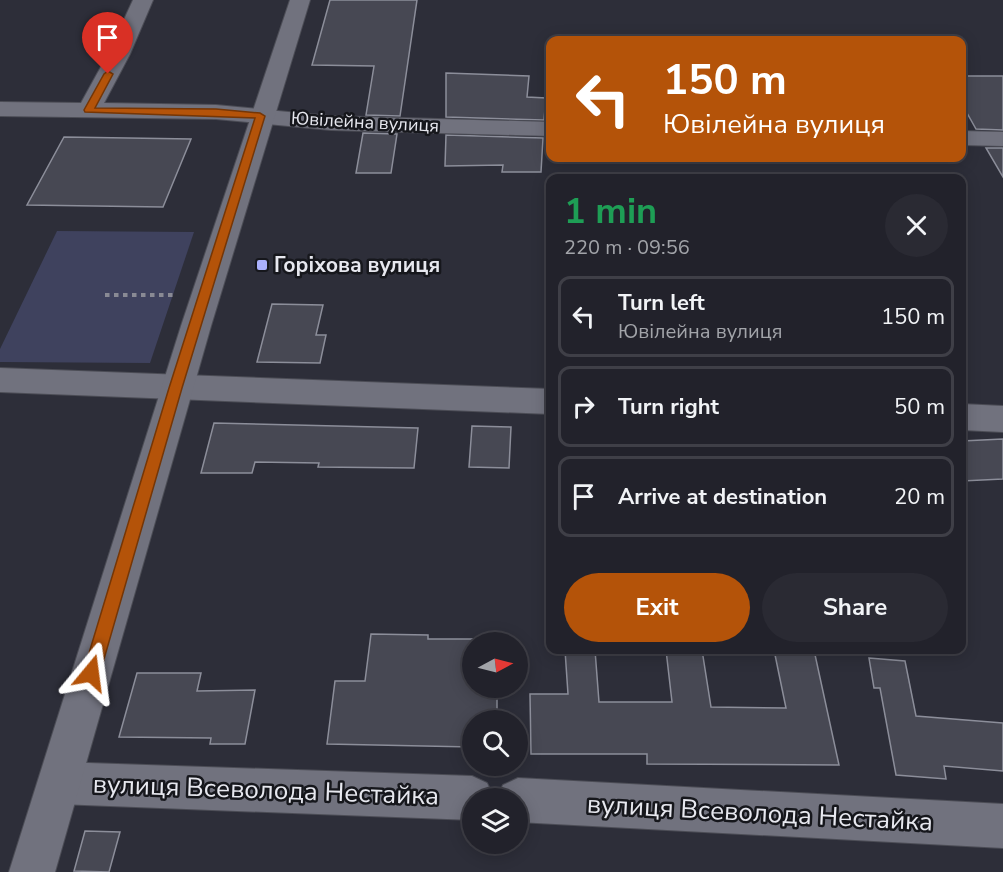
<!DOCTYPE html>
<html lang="en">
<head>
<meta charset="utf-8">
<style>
  body { margin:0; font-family:"Nunito Sans",sans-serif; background:#2a2a33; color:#f1f3f6; height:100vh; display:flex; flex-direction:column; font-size:22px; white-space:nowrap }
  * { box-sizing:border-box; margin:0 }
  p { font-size:20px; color:#a2a4a9 }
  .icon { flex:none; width:33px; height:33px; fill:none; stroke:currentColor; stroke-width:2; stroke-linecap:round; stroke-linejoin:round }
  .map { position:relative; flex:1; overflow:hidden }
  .sheet { position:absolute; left:546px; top:174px; width:420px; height:480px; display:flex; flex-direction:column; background:#22222b; border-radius:12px; box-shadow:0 3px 15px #0003,0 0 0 2px #3f3f47 }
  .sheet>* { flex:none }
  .banner { position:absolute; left:546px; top:36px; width:420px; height:126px; border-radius:12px; box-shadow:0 3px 15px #0003,0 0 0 2px #3f3f47; background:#b45309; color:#fff; overflow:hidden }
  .needle { width:39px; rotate:83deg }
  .buttons { position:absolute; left:462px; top:632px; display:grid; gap:12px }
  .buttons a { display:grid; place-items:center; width:66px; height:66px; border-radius:50%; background:#22222b; box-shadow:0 3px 15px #0003,0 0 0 2px #3f3f47; font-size:30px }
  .pin { position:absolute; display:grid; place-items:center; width:51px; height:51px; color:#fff; margin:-62px -26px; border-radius:50% 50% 50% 0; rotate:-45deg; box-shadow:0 0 6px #0007 }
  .pin .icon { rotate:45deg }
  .me { position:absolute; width:66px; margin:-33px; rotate:16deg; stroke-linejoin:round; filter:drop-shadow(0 0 4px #0008) }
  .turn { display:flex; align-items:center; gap:21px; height:126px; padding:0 18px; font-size:27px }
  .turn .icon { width:78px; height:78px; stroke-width:2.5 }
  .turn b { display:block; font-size:42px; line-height:51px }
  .round { display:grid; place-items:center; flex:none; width:63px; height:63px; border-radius:32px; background:#2a2a33 }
  .headline { display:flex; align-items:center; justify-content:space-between; height:102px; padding:0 18px }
  h1 { font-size:36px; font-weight:700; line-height:45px; color:#1e9e55 }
  .cta { display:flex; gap:12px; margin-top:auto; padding:12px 18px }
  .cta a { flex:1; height:69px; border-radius:36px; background:#b45309; color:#fff; font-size:24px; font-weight:700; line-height:69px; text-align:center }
  .cta a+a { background:#2a2a33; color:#f1f3f6 }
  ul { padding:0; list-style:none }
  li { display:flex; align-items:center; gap:18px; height:81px; margin:0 12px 9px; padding:0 6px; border:3px solid #3f3f47; border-radius:12px }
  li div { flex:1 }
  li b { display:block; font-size:22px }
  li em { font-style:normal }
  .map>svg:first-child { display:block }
</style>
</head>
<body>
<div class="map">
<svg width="1003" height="872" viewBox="0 0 1003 872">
  <rect width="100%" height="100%" fill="#2d2e39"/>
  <polygon fill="#3f425e" points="57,231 194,232 150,363 0,362 0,349"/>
  <g fill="#474853" stroke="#8c8e9a" stroke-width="1.5">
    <polygon points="330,0 417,0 400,116 366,115 374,66 312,65"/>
    <polygon points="446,73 529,76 527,97 546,98 544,120 446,117"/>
    <polygon points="962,76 1003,76 1003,130 976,129 962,104"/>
    <polygon points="363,133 397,134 391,173 356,173"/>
    <polygon points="446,135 543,138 541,172 502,172 503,165 445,166"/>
    <polygon points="64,137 191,139 163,207 27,205"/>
    <polygon points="986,148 1003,148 1003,177"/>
    <polygon points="272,304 323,305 316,335 326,335 320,363 257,362"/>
    <polygon points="214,423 418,428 414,468 318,467 319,463 255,462 252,473 201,473"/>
    <polygon points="472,426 511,427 509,468 469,467"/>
    <polygon points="1003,439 1003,479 962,481 962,441"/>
    <polygon points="371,634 428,635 428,639 498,639 498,642 472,642 472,687 497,687 497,720 472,720 472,747 327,744 335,681 365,681"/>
    <polygon points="565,650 595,650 599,702 672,702 666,650 702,650 711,707 786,708 774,650 814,650 839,765 647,764 647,754 531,754 530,694 568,694"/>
    <polygon points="869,658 905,661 916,716 1003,723 1003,771 944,766 946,779 896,775 880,688 874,688"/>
    <polygon points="137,673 201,673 197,691 255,690 245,744 210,744 211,738 119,737"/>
    <polygon points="85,831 120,832 109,872 74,871"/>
  </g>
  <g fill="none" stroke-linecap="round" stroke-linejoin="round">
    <defs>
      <g id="street">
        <polygon points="133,0 153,0 130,54 104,103 216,105 331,116 550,122 550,136 331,130 216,119 0,116 0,102 81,103 108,54"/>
        <polygon points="962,131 1003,132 1003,146 962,145"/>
        <polygon points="0,368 550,389 550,414 0,392"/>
        <polygon points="962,404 1003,406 1003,432 962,430"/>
        <polygon points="59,762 472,776 487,783 494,798 472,798 472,820 59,804 44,798 38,783 44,768"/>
        <polygon points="518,778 1003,804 1003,848 518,822 518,798 497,798 503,785"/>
      </g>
      <polygon id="secondary" points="290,0 310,0 211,326 55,872 9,872 181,326"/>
    </defs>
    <use href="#street" stroke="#4c4d56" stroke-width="2"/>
    <use href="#secondary" stroke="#4c4d56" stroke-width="2"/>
    <polyline stroke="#898a94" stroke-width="4" stroke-dasharray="4.5 4.5" stroke-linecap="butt" points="105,295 174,295"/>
    <use href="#street" fill="#71727e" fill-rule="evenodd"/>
    <use href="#secondary" fill="#71727e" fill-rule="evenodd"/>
  </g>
  <polygon fill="#b45309" stroke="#753606" stroke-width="1.5" points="108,71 113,74 95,108 216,109 260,113 265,116 182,388 100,673 97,679 91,681 86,679 83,673 169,388 255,118 85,112 84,110 104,74"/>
  <rect fill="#aab0fc" stroke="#16171c" stroke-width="2" x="256" y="259" width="12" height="12" rx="3"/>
  <g text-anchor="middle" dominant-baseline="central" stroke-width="5" stroke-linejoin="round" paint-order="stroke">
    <g font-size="18" fill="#e7e8ef" stroke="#16171c">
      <text transform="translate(365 122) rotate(3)">Ювілейна вулиця</text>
    </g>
    <g font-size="21" font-weight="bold" fill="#e7e8ef" stroke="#16171c" text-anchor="start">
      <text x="274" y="265">Горіхова вулиця</text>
    </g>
    <g font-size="26" fill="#e7e8ef" stroke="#16171c">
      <text transform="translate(266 790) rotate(2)">вулиця Всеволода Нестайка</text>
      <text transform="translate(760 813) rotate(3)">вулиця Всеволода Нестайка</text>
    </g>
  </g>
</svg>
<div class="buttons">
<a><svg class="needle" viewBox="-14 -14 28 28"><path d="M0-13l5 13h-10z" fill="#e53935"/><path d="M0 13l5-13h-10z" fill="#a2a4a9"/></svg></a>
<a><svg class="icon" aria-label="search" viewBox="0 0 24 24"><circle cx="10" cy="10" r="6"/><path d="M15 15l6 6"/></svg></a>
<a><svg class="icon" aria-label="layers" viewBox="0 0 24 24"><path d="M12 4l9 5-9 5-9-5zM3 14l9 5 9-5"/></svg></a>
</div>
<div class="pin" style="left:108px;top:74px;background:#d93025"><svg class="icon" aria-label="arrive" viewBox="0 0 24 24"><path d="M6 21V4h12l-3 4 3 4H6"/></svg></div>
<svg class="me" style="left:91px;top:673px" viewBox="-20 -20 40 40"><path d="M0-17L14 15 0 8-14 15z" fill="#b45309" stroke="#fff" stroke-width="4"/></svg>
<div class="banner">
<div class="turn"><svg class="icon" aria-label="left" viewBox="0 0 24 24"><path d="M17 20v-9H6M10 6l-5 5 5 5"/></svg><div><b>150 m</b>Ювілейна вулиця</div></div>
</div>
<section class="sheet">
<div class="headline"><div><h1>1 min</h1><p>220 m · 09:56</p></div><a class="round"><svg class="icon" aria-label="close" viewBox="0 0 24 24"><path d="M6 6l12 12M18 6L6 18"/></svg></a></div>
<ul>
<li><svg class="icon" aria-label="left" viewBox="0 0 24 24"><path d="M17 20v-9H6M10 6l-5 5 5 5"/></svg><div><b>Turn left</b><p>Ювілейна вулиця</p></div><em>150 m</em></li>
<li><svg class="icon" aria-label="right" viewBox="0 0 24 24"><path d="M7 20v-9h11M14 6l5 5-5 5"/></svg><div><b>Turn right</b></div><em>50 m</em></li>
<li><svg class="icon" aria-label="arrive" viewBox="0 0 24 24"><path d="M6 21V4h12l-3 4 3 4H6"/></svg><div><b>Arrive at destination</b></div><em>20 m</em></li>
</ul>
<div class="cta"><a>Exit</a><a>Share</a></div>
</section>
</div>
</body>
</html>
